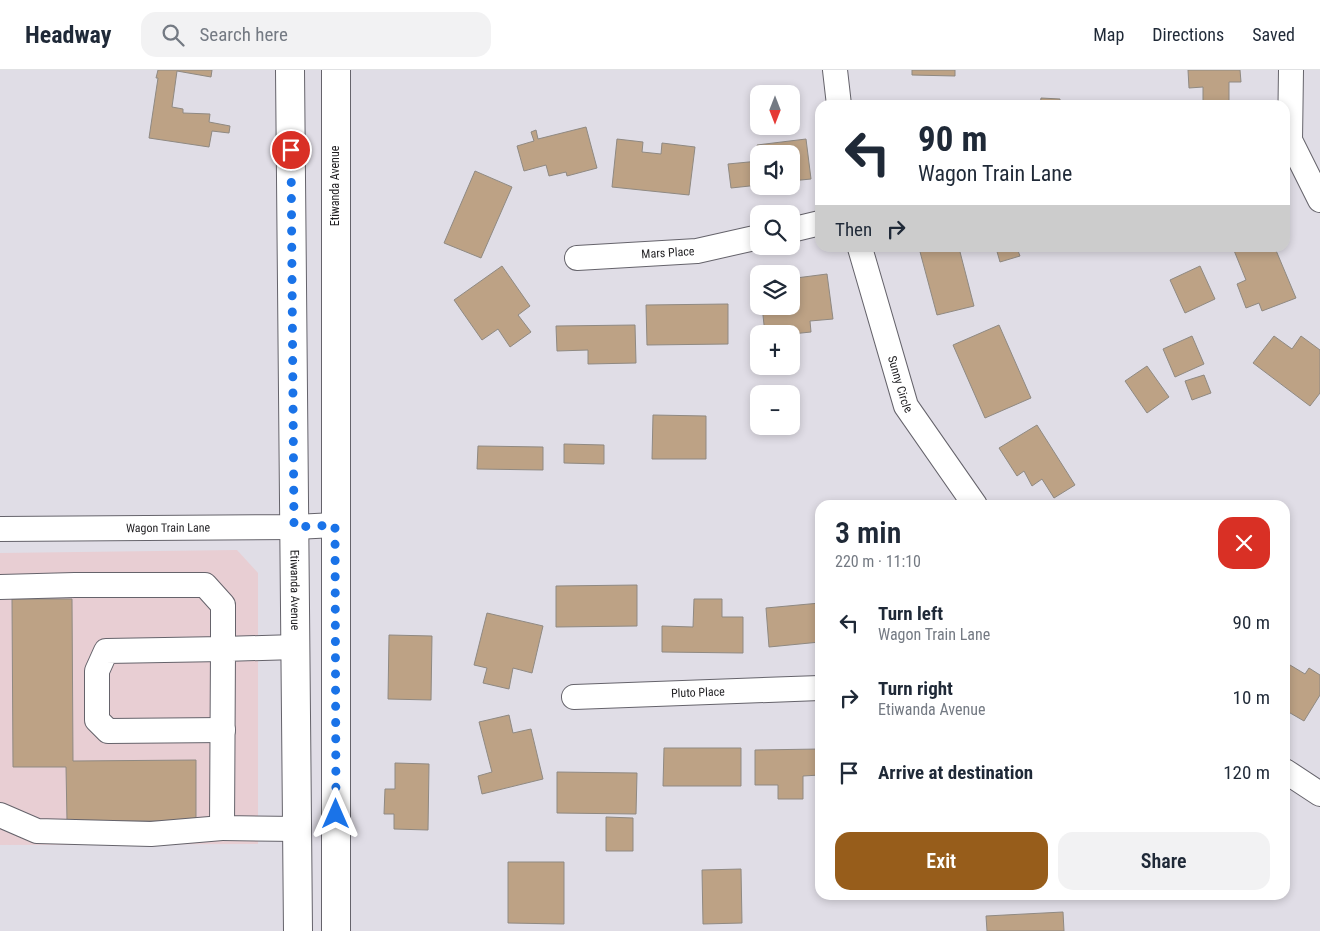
<!DOCTYPE html>
<html lang="en">
<head>
<meta charset="utf-8">
<style>
  body { margin:0; font-family:"Roboto Condensed",sans-serif; background:#f2f2f3; color:#1f2937; height:100vh; display:flex; flex-direction:column; font-size:19px; white-space:nowrap }
  * { box-sizing:border-box; margin:0 }
  p { font-size:16px; color:#747a83 }
  .icon { flex:none; width:28px; height:28px; fill:none; stroke:currentColor; stroke-width:2; stroke-linecap:round; stroke-linejoin:round }
  .map { position:relative; flex:1; overflow:hidden }
  .details { position:absolute; left:815px; top:430px; width:475px; height:400px; display:flex; flex-direction:column; background:#fff; border-radius:15px; box-shadow:0 2px 8px #0003 }
  .details>* { flex:none }
  .guide { position:absolute; left:815px; top:30px; width:475px; height:152px; border-radius:15px; box-shadow:0 2px 8px #0003; background:#fff; color:#1f2937; overflow:hidden }
  .needle { width:32px; rotate:180deg }
  .tools { position:absolute; left:750px; top:15px; display:grid; gap:10px }
  .tools a { display:grid; place-items:center; width:50px; height:50px; border-radius:10px; background:#fff; box-shadow:0 2px 8px #0003; font-size:25px }
  .pin { position:absolute; display:grid; place-items:center; width:42px; height:42px; color:#fff; margin:-21px; border:2px solid #fff; border-radius:50%; box-shadow:0 1px 5px #0007 }
  .me { position:absolute; width:55px; margin:-28px; rotate:0deg; stroke-linejoin:round; filter:drop-shadow(0 0 4px #0008) }
  .turn { display:flex; align-items:center; gap:18px; height:105px; padding:0 20px; font-size:22px }
  .turn .icon { width:65px; height:65px; stroke-width:2.5 }
  .turn b { display:block; font-size:35px; line-height:42px }
  .then { display:flex; align-items:center; height:48px; padding:0 20px; background:#0003; gap:10px; font-size:19px }
  .round { display:grid; place-items:center; flex:none; width:52px; height:52px; border-radius:15px; background:#f2f2f3 }
  .headline { display:flex; align-items:center; justify-content:space-between; height:85px; padding:0 20px }
  h1 { font-size:30px; font-weight:600; line-height:38px }
  .button { display:flex; gap:10px; margin-top:auto; padding:10px 20px }
  .button a { flex:1; height:58px; border-radius:15px; background:#975d1b; color:#fff; font-size:20px; font-weight:600; line-height:58px; text-align:center }
  .button a+a { background:#f2f2f3; color:#1f2937 }
  ul { padding:0; list-style:none }
  li { display:flex; align-items:center; gap:15px; height:75px; padding:0 20px }
  li div { flex:1 }
  li b { display:block; font-size:19px }
  li em { font-style:normal }
  header { display:flex; align-items:center; gap:30px; box-sizing:border-box; height:70px; padding:0 25px; background:#fff; border-bottom:1px solid #e0e1e3 }
  header strong { font-size:24px }
  nav { display:flex; gap:28px; margin-inline-start:auto; font-size:18px }
  .search { width:350px; height:45px; background:#f2f2f3; display:flex; align-items:center; gap:12px; box-sizing:border-box; padding:0 18px; border-radius:15px; color:#747a83; font-size:19px }
  .map>svg:first-child { display:block }
</style>
</head>
<body>
<header>
<strong>Headway</strong>
<div class="search"><svg class="icon" aria-label="search" viewBox="0 0 24 24"><circle cx="10" cy="10" r="6"/><path d="M15 15l6 6"/></svg>Search here</div>
<nav><a>Map</a><a>Directions</a><a>Saved</a></nav>
</header>
<div class="map">
<svg width="1320" height="861" viewBox="0 0 1320 861">
  <rect width="100%" height="100%" fill="#e0dde6"/>
  <polygon fill="#e8ced3" points="237,480 258,503 258,774 0,775 0,483"/>
  <g fill="#bda285" stroke="#8f8982">
    <polygon points="158,0 212,0 211,7 177,1 172,37 183,39 183,43 210,44 209,52 230,56 229,63 212,61 209,77 149,68 158,8 156,8"/>
    <polygon points="912,0 955,0 955,6 912,5"/>
    <polygon points="1188,0 1240,0 1241,12 1229,12 1229,35 1203,35 1203,17 1189,18"/>
    <polygon points="1041,28 1060,29 1060,35 1040,35"/>
    <polygon points="586,57 597,98 567,106 566,102 549,106 546,95 524,101 517,76 534,71 531,62 536,60 538,69"/>
    <polygon points="617,69 643,72 642,82 661,84 662,73 695,77 689,125 612,117"/>
    <polygon points="806,69 811,109 791,111 791,84 759,84 759,90 757,75"/>
    <polygon points="759,91 759,115 731,118 728,94"/>
    <polygon points="475,101 512,117 481,188 444,173"/>
    <polygon points="919,178 959,178 974,236 937,245"/>
    <polygon points="996,178 1017,178 1020,186 1000,192"/>
    <polygon points="1233,178 1275,178 1296,228 1262,241 1259,233 1246,238 1237,214 1246,210"/>
    <polygon points="502,196 530,236 518,245 531,262 510,277 498,259 482,270 454,230"/>
    <polygon points="1200,196 1215,229 1185,243 1170,210"/>
    <polygon points="827,204 833,249 810,251 811,262 792,264 794,279 791,280 791,264 765,264 762,236 791,236 791,216 797,216 796,208"/>
    <polygon points="728,234 728,274 647,275 646,235"/>
    <polygon points="635,255 636,293 588,294 588,280 557,281 556,256"/>
    <polygon points="999,255 1031,328 985,348 953,275"/>
    <polygon points="1192,266 1204,294 1175,307 1163,279"/>
    <polygon points="1274,266 1292,279 1301,266 1320,280 1320,323 1310,336 1253,293"/>
    <polygon points="1147,296 1169,327 1147,343 1125,311"/>
    <polygon points="1204,305 1211,323 1192,330 1185,311"/>
    <polygon points="653,345 706,346 706,389 652,389"/>
    <polygon points="1037,355 1075,415 1054,428 1042,409 1032,416 1024,401 1017,406 999,378"/>
    <polygon points="564,374 604,375 604,394 564,393"/>
    <polygon points="478,376 543,377 543,400 477,399"/>
    <polygon points="637,515 637,556 556,557 556,516"/>
    <polygon points="12,529 72,529 73,691 196,690 196,751 67,751 66,697 13,697"/>
    <polygon points="694,529 722,529 722,547 743,547 743,583 662,582 662,556 693,557"/>
    <polygon points="820,533 820,572 769,577 766,538"/>
    <polygon points="487,543 543,556 532,603 513,598 509,619 483,613 487,598 474,595"/>
    <polygon points="389,565 432,566 431,630 388,629"/>
    <polygon points="1285,592 1305,604 1309,598 1320,605 1320,625 1304,651 1285,640"/>
    <polygon points="509,645 513,663 531,659 543,709 482,724 478,706 492,702 479,652"/>
    <polygon points="664,678 741,678 741,716 663,716"/>
    <polygon points="820,679 820,705 803,706 803,729 778,729 778,715 755,715 755,680"/>
    <polygon points="395,693 429,694 428,760 394,759 394,744 384,744 385,719 395,719"/>
    <polygon points="557,702 637,703 636,744 557,743"/>
    <polygon points="606,747 633,748 633,781 606,781"/>
    <polygon points="508,792 564,792 564,854 508,853"/>
    <polygon points="741,799 742,853 703,854 702,800"/>
    <polygon points="1063,842 1064,861 987,861 986,846"/>
  </g>
  <g fill="none" stroke-linecap="round" stroke-linejoin="round">
    <defs>
      <g id="minor">
        <polyline points="835,0 839,35"/>
        <polyline points="1291,0 1290,70 1320,130"/>
        <polyline points="791,160 820,153"/>
        <path id="s1" d="M860,178L906,336L975,435"/>
        <path id="s2" d="M577,188L697,181L759,167"/>
        <path id="s3" d="M0,459L295,457L335,455"/>
        <polyline points="0,517 75,515 205,515 223,535 223,579 106,581 97,601 97,650 108,661 223,660"/>
        <polyline points="296,577 223,579 222,758 298,759"/>
        <path id="s4" d="M574,627L820,618"/>
        <polyline points="1285,701 1320,724"/>
        <polyline points="0,745 37,761 151,764 222,758"/>
      </g>
      <g id="major">
        <path id="s5" d="M290,0L298,861"/>
        <polyline points="336,0 336,861"/>
      </g>
    </defs>
    <use href="#minor" stroke="#65636b" stroke-width="26"/>
    <use href="#major" stroke="#65636b" stroke-width="30"/>
    <use href="#minor" stroke="#fff" stroke-width="24"/>
    <use href="#major" stroke="#fff" stroke-width="28"/>
  </g>
  <g fill="none" stroke-linecap="round" stroke-linejoin="round">
    <polyline stroke="#1a73e8" stroke-width="9" stroke-dasharray="0 16.2" points="291,80 294,457 335,455 336,744"/>
  </g>
  <g text-anchor="middle" dominant-baseline="central" stroke-width="4" stroke-linejoin="round" paint-order="stroke">
    <g font-size="12" fill="#1f1e21" stroke="#fff">
      <text transform="translate(335 116) rotate(-90)">Etiwanda Avenue</text>
      <text stroke="none"><textPath href="#s2" startOffset="91">Mars Place</textPath></text>
      <text stroke="none"><textPath href="#s1" startOffset="142">Sunny Circle</textPath></text>
      <text stroke="none"><textPath href="#s3" startOffset="168">Wagon Train Lane</textPath></text>
      <text stroke="none"><textPath href="#s5" startOffset="520">Etiwanda Avenue</textPath></text>
      <text stroke="none"><textPath href="#s4" startOffset="124">Pluto Place</textPath></text>
    </g>
  </g>
</svg>
<div class="tools">
<a><svg class="needle" viewBox="-14 -14 28 28"><path d="M0-13l5 13h-10z" fill="#e53935"/><path d="M0 13l5-13h-10z" fill="#747a83"/></svg></a>
<a><svg class="icon" aria-label="sound" viewBox="0 0 24 24"><path d="M4 9h4l5-4v14l-5-4H4zM17 9q2 3 0 6"/></svg></a>
<a><svg class="icon" aria-label="search" viewBox="0 0 24 24"><circle cx="10" cy="10" r="6"/><path d="M15 15l6 6"/></svg></a>
<a><svg class="icon" aria-label="layers" viewBox="0 0 24 24"><path d="M12 4l9 5-9 5-9-5zM3 14l9 5 9-5"/></svg></a>
<a>+</a>
<a>−</a>
</div>
<div class="pin" style="left:291px;top:80px;background:#d93025"><svg class="icon" aria-label="arrive" viewBox="0 0 24 24"><path d="M6 21V4h12l-3 4 3 4H6"/></svg></div>
<svg class="me" style="left:336px;top:744px" viewBox="-20 -20 40 40"><path d="M0-17L14 15 0 8-14 15z" fill="#1a73e8" stroke="#fff" stroke-width="4"/></svg>
<div class="guide">
<div class="turn"><svg class="icon" aria-label="left" viewBox="0 0 24 24"><path d="M17 20v-9H6M10 6l-5 5 5 5"/></svg><div><b>90 m</b>Wagon Train Lane</div></div>
<div class="then">Then<svg class="icon" aria-label="right" viewBox="0 0 24 24"><path d="M7 20v-9h11M14 6l5 5-5 5"/></svg></div>
</div>
<section class="details">
<div class="headline"><div><h1>3 min</h1><p>220 m · 11:10</p></div><a class="round" style="background:#d93025;color:#fff"><svg class="icon" aria-label="close" viewBox="0 0 24 24"><path d="M6 6l12 12M18 6L6 18"/></svg></a></div>
<ul>
<li><svg class="icon" aria-label="left" viewBox="0 0 24 24"><path d="M17 20v-9H6M10 6l-5 5 5 5"/></svg><div><b>Turn left</b><p>Wagon Train Lane</p></div><em>90 m</em></li>
<li><svg class="icon" aria-label="right" viewBox="0 0 24 24"><path d="M7 20v-9h11M14 6l5 5-5 5"/></svg><div><b>Turn right</b><p>Etiwanda Avenue</p></div><em>10 m</em></li>
<li><svg class="icon" aria-label="arrive" viewBox="0 0 24 24"><path d="M6 21V4h12l-3 4 3 4H6"/></svg><div><b>Arrive at destination</b></div><em>120 m</em></li>
</ul>
<div class="button"><a>Exit</a><a>Share</a></div>
</section>
</div>
</body>
</html>
